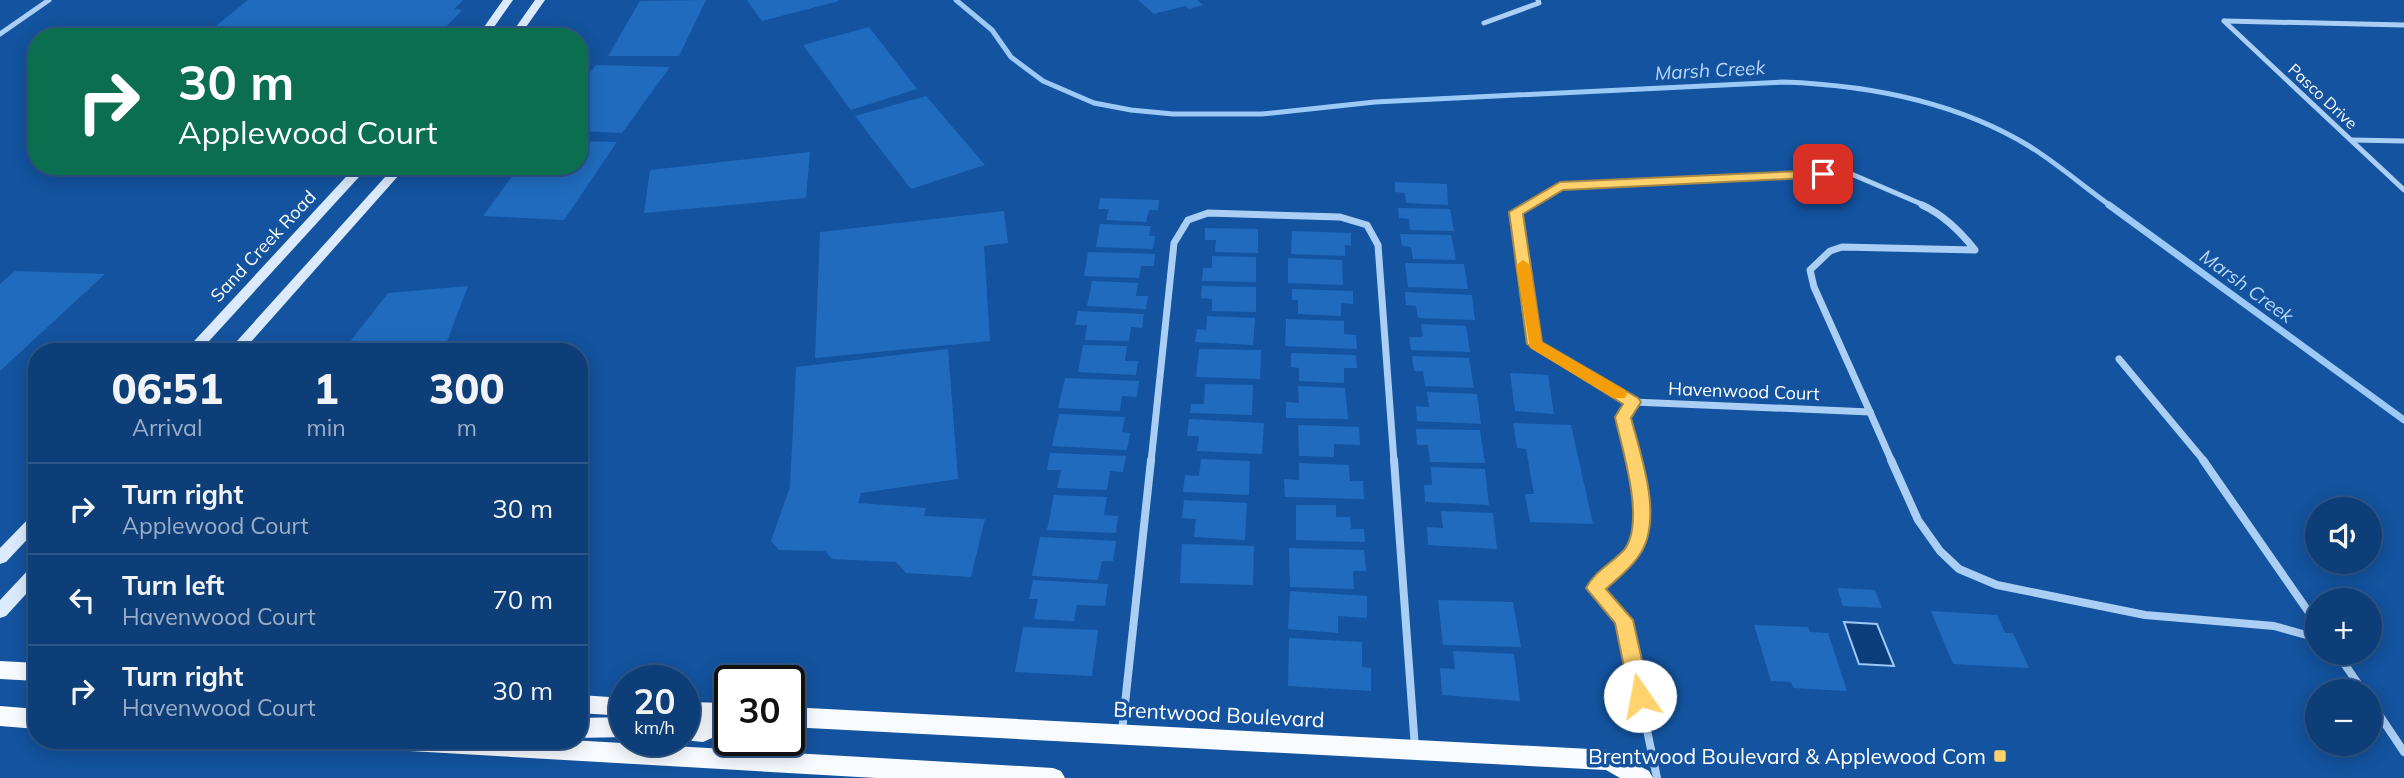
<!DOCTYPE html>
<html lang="en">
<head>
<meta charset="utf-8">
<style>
  body { margin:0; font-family:Mulish,sans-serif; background:#17457c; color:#f1f3f6; height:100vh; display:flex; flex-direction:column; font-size:26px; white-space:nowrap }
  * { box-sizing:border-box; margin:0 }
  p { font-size:23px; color:#9baec6 }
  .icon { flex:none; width:38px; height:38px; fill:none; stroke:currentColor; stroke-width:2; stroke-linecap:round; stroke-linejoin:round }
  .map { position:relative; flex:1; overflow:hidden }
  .side { position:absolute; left:28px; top:343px; width:560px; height:406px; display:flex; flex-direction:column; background:#0e3e77; border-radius:28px; box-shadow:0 4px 18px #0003,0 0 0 2px #2e5789 }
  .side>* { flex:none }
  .hud { position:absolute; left:28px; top:28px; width:560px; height:147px; border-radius:28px; box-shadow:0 4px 18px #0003,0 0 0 2px #2e5789; background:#0b6e4f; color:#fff; overflow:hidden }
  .fabs { position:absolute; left:2305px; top:497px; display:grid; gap:14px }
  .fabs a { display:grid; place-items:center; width:77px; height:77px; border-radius:50%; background:#0e3e77; box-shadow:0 4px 18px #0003,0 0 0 2px #2e5789; font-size:35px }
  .speed { position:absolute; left:609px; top:665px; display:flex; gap:14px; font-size:35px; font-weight:700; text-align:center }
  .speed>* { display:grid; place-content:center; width:91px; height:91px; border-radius:50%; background:#0e3e77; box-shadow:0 4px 18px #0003,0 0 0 2px #2e5789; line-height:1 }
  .speed small { font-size:18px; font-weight:400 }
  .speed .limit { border:4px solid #111; border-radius:10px; background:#fff; color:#111 }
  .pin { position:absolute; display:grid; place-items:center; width:60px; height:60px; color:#fff; margin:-30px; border-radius:14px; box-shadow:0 4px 10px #0006 }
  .me { position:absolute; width:77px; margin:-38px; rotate:348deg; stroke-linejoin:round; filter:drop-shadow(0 0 5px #0008) }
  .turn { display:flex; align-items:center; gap:24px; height:147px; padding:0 35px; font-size:32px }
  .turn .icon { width:91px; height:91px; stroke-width:2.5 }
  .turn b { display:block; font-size:49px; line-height:60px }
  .eta { display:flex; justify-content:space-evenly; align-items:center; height:119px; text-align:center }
  .eta b { font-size:42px; font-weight:800; line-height:49px }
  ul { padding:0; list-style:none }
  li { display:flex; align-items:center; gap:21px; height:91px; padding:0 35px; border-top:2px solid #2e5789 }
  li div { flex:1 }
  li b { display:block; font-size:26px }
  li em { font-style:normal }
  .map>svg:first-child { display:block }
</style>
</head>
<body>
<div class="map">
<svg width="2404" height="778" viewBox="0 0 2404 778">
  <rect width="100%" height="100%" fill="#13539f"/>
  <polygon fill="#0c3e7b" stroke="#9dc9f7" stroke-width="2" points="1844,622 1877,624 1894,666 1859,664"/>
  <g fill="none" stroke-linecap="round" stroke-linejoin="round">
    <path stroke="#9dc9f7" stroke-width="5" d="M956,0L992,30L1011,57L1043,81L1094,103L1131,110L1173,114H1262L1375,102L1783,82C1868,85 1955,101 2029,146C2058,164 2084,187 2111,206"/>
    <polyline stroke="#9dc9f7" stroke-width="7" points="2109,205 2404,420"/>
  </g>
  <g fill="#216bbe">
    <polygon points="248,0 463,0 454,9 462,10 445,28 449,28 442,37 202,37"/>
    <polygon points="706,0 679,56 608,56 640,1"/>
    <polygon points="747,0 838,0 839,1 762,21"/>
    <polygon points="1138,0 1197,0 1203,5 1189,9 1185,6 1154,14"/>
    <polygon points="869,27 917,89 851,110 803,45"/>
    <polygon points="596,65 670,67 622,133 579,131 579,87"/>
    <polygon points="926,96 985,165 911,189 855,116"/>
    <polygon points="579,141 617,142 564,220 483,216 520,166 579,166"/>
    <polygon points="810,152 806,198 644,213 650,170"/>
    <polygon points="1395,182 1447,184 1448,205 1406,203 1405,193 1395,192"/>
    <polygon points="1100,198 1159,200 1158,210 1149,210 1146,222 1106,220 1109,209 1098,209"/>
    <polygon points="1398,208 1450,209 1454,231 1410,230 1409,219 1399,218"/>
    <polygon points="1004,211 1008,243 984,246 990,341 815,358 820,232"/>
    <polygon points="1100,224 1151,226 1149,236 1155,236 1153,249 1096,247"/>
    <polygon points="1205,228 1258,229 1258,253 1215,252 1216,240 1205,240"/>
    <polygon points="1292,231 1351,233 1351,246 1345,245 1345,256 1291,254"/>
    <polygon points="1400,234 1451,235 1456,260 1413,259 1411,247 1402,246"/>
    <polygon points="1088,252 1155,254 1154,266 1141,266 1139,278 1084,276"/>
    <polygon points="1212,256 1256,257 1256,282 1202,281 1203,268 1212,268"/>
    <polygon points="1288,258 1342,260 1343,285 1288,283"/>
    <polygon points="1405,263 1464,264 1468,289 1408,287"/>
    <polygon points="15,271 105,274 0,371 0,284"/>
    <polygon points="1092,281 1138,283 1136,296 1148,296 1146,309 1087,306"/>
    <polygon points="468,286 443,352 342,352 388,293"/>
    <polygon points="1202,286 1256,287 1256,312 1212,311 1212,299 1201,298"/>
    <polygon points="1292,289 1353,291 1353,304 1341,303 1341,316 1298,314 1298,300 1292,300"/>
    <polygon points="1405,292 1472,295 1475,320 1418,318 1416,306 1406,305"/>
    <polygon points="1078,311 1144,314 1142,328 1131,327 1129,341 1085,340 1087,325 1075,325"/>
    <polygon points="1207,316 1255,318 1253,345 1195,342 1197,329 1206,330"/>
    <polygon points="1286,319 1344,321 1344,334 1356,335 1357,349 1285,346"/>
    <polygon points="1421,324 1466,326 1470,352 1411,350 1409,337 1423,337"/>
    <polygon points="1083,345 1127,346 1125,361 1138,361 1136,375 1078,372"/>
    <polygon points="948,349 958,479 861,493 858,503 926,508 924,516 985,519 971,577 906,573 896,562 832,559 825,551 779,550 771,541 790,487 796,367"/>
    <polygon points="1199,349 1261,350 1260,379 1196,377"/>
    <polygon points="1291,353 1356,355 1357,368 1344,368 1344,383 1299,381 1299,368 1291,367"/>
    <polygon points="1412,356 1469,358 1474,388 1425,386 1423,371 1414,371"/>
    <polygon points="1510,373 1548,375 1554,414 1515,411"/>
    <polygon points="1065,378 1139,381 1137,397 1122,396 1120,411 1058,408"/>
    <polygon points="1205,384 1253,385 1252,415 1190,413 1191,404 1204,404"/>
    <polygon points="1298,386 1345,388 1348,419 1286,418 1286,402 1299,403"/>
    <polygon points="1427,392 1477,394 1481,424 1417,421 1416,406 1429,407"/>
    <polygon points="1059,414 1125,417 1122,432 1130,433 1127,450 1052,446"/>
    <polygon points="1189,419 1264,423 1262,454 1197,451 1199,436 1187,436"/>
    <polygon points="1513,423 1571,425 1593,524 1530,522 1525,494 1534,494 1526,449 1517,448"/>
    <polygon points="1298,425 1359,427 1360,445 1334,444 1334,457 1299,456"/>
    <polygon points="1416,429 1480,430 1485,463 1430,462 1428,445 1417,445"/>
    <polygon points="1050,453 1126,456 1123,472 1110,471 1107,490 1057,488 1061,470 1047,470"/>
    <polygon points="1201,459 1250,461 1249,495 1183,492 1185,475 1199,476"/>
    <polygon points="1299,463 1349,465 1350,481 1363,481 1364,499 1285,497 1284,479 1299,480"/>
    <polygon points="1431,467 1485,469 1489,505 1425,502 1424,485 1432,485"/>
    <polygon points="1054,495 1107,497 1104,515 1118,516 1116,533 1047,530"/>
    <polygon points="1184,500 1247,503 1245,540 1194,537 1196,519 1182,518"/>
    <polygon points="1296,505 1336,505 1336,517 1350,517 1351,529 1364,529 1365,542 1296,540"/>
    <polygon points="1441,511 1493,513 1497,549 1428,545 1427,527 1443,528"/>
    <polygon points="1040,537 1116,541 1113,561 1102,561 1098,580 1032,576"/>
    <polygon points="1182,544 1254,546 1253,585 1180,583"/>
    <polygon points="1289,548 1364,550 1366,571 1353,571 1354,589 1290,587"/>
    <polygon points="1033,580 1108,584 1105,606 1077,605 1074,621 1034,619 1038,599 1029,599"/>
    <polygon points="1837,588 1875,590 1882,608 1843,606"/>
    <polygon points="1290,591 1367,596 1367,618 1338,616 1338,633 1288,629"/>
    <polygon points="1438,600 1513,602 1521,647 1443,645"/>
    <polygon points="1931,611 1997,615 2005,633 2013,633 2029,668 1953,664"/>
    <polygon points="1754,625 1808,627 1810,632 1828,633 1847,691 1793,688 1791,682 1771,681"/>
    <polygon points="1023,627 1098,630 1092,676 1015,672"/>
    <polygon points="1289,638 1362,642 1362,667 1371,668 1371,691 1288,686"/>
    <polygon points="1453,651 1514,654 1520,701 1442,695 1440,668 1455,669"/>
  </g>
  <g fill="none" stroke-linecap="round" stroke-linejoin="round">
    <g stroke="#abcef4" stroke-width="5">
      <polyline points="2224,21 2404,190"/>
      <polyline points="2225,21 2404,25"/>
      <polyline points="1484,23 1539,3 1538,0"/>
      <polyline points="0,34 49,0"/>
      <polyline points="2351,140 2404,141"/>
      <polyline points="1525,206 1560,186 1849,173 1926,206"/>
    </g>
    <g stroke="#abcef4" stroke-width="7">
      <polyline points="1528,205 1515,212 1535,344 1633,402 1870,412"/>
      <polyline points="2119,359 2205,462"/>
      <polyline points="1633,402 1623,417 1634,462"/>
      <polyline points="1870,412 1892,462"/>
      <path d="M1870,412L1814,287L1810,270L1830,251L1842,247L1975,250C1960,231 1944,215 1922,205"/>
      <polyline points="1151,462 1174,243 1188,220 1208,213 1340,217 1367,225 1378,245 1394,462"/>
    </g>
    <g stroke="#abcef4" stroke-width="8">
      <polyline points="1394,460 1415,748"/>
      <path d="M1634,460C1651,526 1645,544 1595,588L1624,620L1657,778"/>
      <polyline points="1891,460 1918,520 1940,551 1959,569 1997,585 2145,615 2274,626 2317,638"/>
      <polyline points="2203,460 2317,624"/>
      <polyline points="2337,653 2363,691"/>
      <polyline points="2370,701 2404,752"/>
      <polyline points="1122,732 1151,460"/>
    </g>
    <g fill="#dbebfd" fill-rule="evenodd">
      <polygon points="503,0 513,0 487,37 477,37"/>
      <polygon points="535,0 545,0 519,37 509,37"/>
      <polygon points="356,166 369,166 199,352 184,352"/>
      <polygon points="395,166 407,166 242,352 227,352"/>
      <polygon points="37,513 37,529 6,562 0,564 0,548 32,515"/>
      <polygon points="37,565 37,582 6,616 0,618 0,600 31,567"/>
    </g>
    <g fill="#f8fbff" fill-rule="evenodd">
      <polygon points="0,661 37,663 37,681 0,679"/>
      <polygon points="579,695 625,698 625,716 579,713"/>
      <polygon points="684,702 730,703 730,730 703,742 683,740 684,721 703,721 684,720"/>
      <polygon points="0,706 37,709 37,729 0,726"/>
      <polygon points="789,707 1609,750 1649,771 1653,778 1620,778 1606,770 789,727"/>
      <polygon points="625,717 625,737 579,738 579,718"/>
      <polygon points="381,740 570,740 1053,768 1061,771 1065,778 876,778 392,750 384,747"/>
    </g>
  </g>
  <path fill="#ffd26e" stroke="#a68848" stroke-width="2" d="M1823,170L1827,171V177L1563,190L1523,214L1542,342L1638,398L1641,402L1631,418C1641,456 1665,522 1638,557C1630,569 1617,579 1606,589L1633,620L1650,696L1647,702L1640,704L1633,702L1630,696L1615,623L1586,588C1594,572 1612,563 1624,550C1646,522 1622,449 1615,417L1623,404L1527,344L1509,212L1560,182Z"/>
  <polygon fill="#f59e0b" points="1523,260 1530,265 1542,342 1625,390 1627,394 1625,398 1613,398 1530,348 1516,265"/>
  <rect fill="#ffd26e" stroke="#13539f" stroke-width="2.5" x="1993" y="749" width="14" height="14" rx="3.5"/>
  <g text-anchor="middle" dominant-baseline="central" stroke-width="7" stroke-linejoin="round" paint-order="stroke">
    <g font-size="16" fill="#fff" stroke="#13539f">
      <text transform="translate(2323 96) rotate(43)">Pasco Drive</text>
    </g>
    <g font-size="18" fill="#fff" stroke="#13539f">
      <text transform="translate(263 246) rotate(-47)">Sand Creek Road</text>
      <text transform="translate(1744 391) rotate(2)">Havenwood Court</text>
    </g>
    <g font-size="19" font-style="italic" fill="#b8d8fa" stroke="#13539f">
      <text transform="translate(1710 70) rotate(-3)">Marsh Creek</text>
      <text transform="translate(2247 286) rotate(36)">Marsh Creek</text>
    </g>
    <g font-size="21" fill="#fff" stroke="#13539f">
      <text transform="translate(1219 714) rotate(3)">Brentwood Boulevard</text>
    </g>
    <g font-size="21" fill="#fff" stroke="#13539f" text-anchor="end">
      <text x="1986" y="756">Brentwood Boulevard &amp; Applewood Com</text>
    </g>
  </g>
</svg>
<div class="fabs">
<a><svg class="icon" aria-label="sound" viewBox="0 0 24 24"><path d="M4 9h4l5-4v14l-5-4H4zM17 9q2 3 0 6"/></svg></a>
<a>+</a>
<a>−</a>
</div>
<div class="speed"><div>20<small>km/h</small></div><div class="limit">30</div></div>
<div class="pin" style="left:1823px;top:174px;background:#d93025"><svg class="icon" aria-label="arrive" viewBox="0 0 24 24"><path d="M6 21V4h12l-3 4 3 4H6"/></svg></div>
<svg class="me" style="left:1640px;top:696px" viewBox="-20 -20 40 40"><circle r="19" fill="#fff"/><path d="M0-13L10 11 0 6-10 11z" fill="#ffd26e"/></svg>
<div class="hud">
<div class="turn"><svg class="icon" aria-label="right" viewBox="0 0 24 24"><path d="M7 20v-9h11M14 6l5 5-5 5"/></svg><div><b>30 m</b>Applewood Court</div></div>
</div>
<section class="side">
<div class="eta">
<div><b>06:51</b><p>Arrival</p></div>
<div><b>1</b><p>min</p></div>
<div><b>300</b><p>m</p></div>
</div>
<ul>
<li><svg class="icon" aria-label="right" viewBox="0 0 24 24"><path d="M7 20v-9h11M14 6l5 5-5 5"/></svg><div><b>Turn right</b><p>Applewood Court</p></div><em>30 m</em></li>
<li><svg class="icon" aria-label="left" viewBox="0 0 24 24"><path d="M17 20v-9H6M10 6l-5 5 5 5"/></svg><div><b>Turn left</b><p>Havenwood Court</p></div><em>70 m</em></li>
<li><svg class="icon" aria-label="right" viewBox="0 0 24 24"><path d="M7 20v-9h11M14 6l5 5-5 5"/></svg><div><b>Turn right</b><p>Havenwood Court</p></div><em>30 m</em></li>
</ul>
</section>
</div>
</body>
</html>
